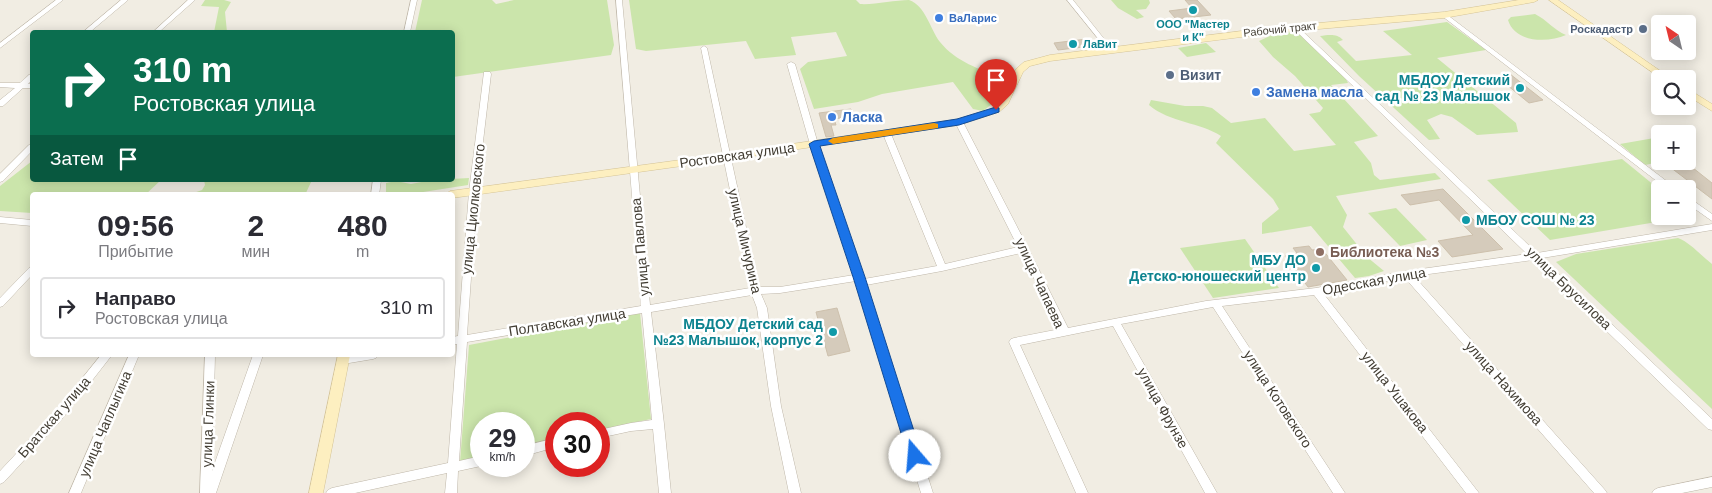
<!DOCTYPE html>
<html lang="ru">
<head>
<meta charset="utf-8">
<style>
  body { margin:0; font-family:Arial,sans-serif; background:#f2f2f3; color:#2b2b33; height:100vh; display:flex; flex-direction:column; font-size:19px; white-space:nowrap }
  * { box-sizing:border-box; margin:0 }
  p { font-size:16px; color:#7c7c81 }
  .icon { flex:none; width:28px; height:28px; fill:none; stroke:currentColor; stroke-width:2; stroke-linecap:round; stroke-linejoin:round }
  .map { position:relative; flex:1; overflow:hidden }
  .sheet { position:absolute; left:30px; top:192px; width:425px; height:165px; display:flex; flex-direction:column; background:#fff; border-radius:5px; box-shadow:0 2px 12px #0003 }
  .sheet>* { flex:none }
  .guide { position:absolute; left:30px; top:30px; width:425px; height:152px; border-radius:5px; box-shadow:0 2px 12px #0003; background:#0b6e4f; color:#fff; overflow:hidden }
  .needle { width:32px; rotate:325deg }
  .fabs { position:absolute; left:1651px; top:15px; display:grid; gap:10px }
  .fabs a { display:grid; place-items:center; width:45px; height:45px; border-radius:5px; background:#fff; box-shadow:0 2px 12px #0003; font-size:25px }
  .speed { position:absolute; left:470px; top:412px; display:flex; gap:10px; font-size:25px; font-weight:700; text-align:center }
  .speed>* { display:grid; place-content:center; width:65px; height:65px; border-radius:50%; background:#fff; box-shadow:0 2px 12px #0003; line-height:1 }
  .speed small { font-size:12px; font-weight:400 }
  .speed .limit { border:8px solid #d22; background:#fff; color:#111 }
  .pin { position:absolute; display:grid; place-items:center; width:42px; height:42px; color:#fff; margin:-51px -21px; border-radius:50% 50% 50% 0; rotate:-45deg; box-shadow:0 0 5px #0007 }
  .pin .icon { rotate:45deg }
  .me { position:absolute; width:55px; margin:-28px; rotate:342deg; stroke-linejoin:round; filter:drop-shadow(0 0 4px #0008) }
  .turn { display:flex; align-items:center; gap:18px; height:105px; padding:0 20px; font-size:22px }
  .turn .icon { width:65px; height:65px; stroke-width:2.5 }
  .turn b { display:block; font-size:35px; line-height:42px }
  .then { display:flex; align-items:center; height:48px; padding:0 20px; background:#0003; gap:10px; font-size:19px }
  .eta { display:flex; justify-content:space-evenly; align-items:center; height:85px; text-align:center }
  .eta b { font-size:30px; font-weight:600; line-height:35px }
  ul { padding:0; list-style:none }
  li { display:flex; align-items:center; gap:15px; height:62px; margin:0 10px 8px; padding:0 10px; border:2px solid #e1e1e2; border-radius:5px }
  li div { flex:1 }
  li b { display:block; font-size:19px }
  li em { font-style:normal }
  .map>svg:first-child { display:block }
</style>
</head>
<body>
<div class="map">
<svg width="1712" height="493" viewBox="0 0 1712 493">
  <rect width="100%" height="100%" fill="#f1ede3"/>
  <g fill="#cbe5ab">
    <polygon points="205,0 224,0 231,2 225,12 227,32 214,32 219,7 201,6"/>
    <polygon points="422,0 492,0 496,4 514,0 607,0 614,45 611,55 453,77 452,32 415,32"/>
    <path d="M629,0H856L860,4C874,5 895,0 909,0C926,6 930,29 940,42C956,62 980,69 1002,78L996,101L983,111L973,109L953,82L882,94L858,102L814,109L800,69L808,62L847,56L836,32L791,37L796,55L755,59L746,41L646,51L636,49Z"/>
    <polygon points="1111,0 1149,0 1150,3 1146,9 1136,10 1144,17 1137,19 1118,8"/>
    <path d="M1535,14C1547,20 1554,30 1566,35C1548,43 1515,43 1508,20L1511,17Z"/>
    <path d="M1447,22L1486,50L1437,58L1516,123L1518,132L1477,135L1452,117L1441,114L1427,120L1440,139L1429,140L1359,76L1320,36C1328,35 1337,33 1343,40L1337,42L1356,61L1412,55L1383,31Z"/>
    <path d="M1290,32L1300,35L1346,79L1348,83L1331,85L1378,136L1354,142L1371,163L1374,175L1380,180L1435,173L1441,179L1336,196L1347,215L1343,227L1367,257L1384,271L1369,276L1355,278L1311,226L1262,234V223L1279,209L1273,199L1216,143L1221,136C1200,122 1170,123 1149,105L1151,100L1185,106H1203L1212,108L1231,123L1265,118L1294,151L1336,145L1309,114L1320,112L1323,108L1295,76L1273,57L1259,41L1272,35Z"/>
    <polygon points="1206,43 1216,52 1187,57 1178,48"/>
    <polygon points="1660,137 1660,161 1665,161 1645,165 1620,144"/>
    <polygon points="1622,159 1660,190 1660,216 1688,216 1688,213 1692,216 1550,240 1487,180"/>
    <polygon points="32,161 32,180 161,180 145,195 32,195 32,213 0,211 0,186"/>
    <polygon points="469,178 468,185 404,195 386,195 386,183 396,181 411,184 432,180"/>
    <polygon points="204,180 312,180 305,195 188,195 202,190 205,185"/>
    <polygon points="1396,208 1427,240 1400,246 1368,213"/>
    <path d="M1678,238C1691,243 1700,255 1712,264V409L1556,262L1576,254Z"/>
    <polygon points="1245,239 1279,288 1213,298 1180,248"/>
    <polygon points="640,313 651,419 599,430 599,424 556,424 556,440 524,447 524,424 481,424 481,457 460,462 469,345"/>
  </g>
  <g fill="#d5cbbb" stroke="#cdc0ac">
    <polygon points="1185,0 1197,0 1211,15 1176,19 1169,11 1192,8"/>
    <polygon points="1087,39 1092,46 1058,50 1054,43"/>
    <polygon points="1510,74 1543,100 1529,103 1496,76"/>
    <polygon points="851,109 853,116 834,119 836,125 831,125 834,136 826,137 819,113"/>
    <polygon points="1688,164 1712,183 1712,199 1670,167"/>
    <polygon points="1443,189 1503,249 1452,257 1438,241 1473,235 1439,200 1410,205 1401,195"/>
    <polygon points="1309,246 1312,250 1322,249 1347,280 1308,287 1285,256 1297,253 1293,248"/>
    <polygon points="837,308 850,351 828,356 816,312"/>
  </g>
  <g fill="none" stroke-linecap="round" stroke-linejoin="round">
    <defs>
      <g id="street">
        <polygon points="56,0 63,0 0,48 0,43"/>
        <polygon points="121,0 128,0 90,32 83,32"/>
        <polygon points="188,0 195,0 159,32 153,32"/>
        <polygon points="411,0 417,0 410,32 404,32"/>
        <polygon points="616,0 622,0 650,305 750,288 701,48 704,46 707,48 759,287 780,287 854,275 810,144 787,64 791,62 795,64 818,144 864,279 937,266 883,134 887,132 891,134 945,264 1018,247 955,122 959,120 963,122 1027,246 1029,249 1029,250 1068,328 1206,301 1316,288 1407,271 1527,254 1293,28 1292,27 1295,25 1297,26 1537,253 1712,224 1712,230 1542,258 1712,419 1712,430 1708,429 1533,260 1414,276 1605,490 1607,493 1594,493 1405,278 1323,293 1479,493 1466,493 1314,295 1222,306 1345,493 1333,493 1213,307 1121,324 1217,493 1205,493 1113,326 1020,345 1088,493 1076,493 1009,342 1011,339 1014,338 1060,329 1021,253 942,271 866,285 933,493 921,493 856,281 780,293 761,294 767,308 781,406 801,493 789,493 771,406 757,308 752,295 651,312 664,424 671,493 659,493 653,429 631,431 599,438 599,430 631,423 652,420 642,313 467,342 459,461 481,456 481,466 458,471 457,493 445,493 447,473 355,493 326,493 328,490 332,488 448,463 457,344 452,345 452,337 458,336 469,192 484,72 490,72 491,74 477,192 467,335 641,306"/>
        <polygon points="1067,0 1073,0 1113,50 1113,52 1109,52"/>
        <polygon points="1444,13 1446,14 1677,189 1667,189 1442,16 1442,14"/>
        <polygon points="29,75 32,75 32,80 28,84 32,84 32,88 23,88 3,106 0,106 0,100 15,88 0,87 0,83 20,83"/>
        <polygon points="29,145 32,145 32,151 3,181 0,182 0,174"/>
        <polygon points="373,180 381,180 379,195 371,195"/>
        <polygon points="1688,197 1712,214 1712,221 1688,204"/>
        <polygon points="0,217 32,220 32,226 0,223"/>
        <polygon points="32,267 32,275 3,306 0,307 0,298 29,268"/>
        <polygon points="101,355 112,355 62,419 4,482 0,484 0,471 54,413"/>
        <polygon points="129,355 139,355 81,493 69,493"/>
        <polygon points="205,355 215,355 212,471 253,355 263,355 216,493 200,493"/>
        <polygon points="350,355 378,355 376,358 373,359 343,364 340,363 338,360 340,357"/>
        <polygon points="556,438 556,447 524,456 524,446"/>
        <polygon points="1712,477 1712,487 1682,493 1652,493 1654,490 1658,488"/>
      </g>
      <g id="secondary">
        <polygon points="1519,0 1538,0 1534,2 1444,18 1273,33 1050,61 1030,66 1023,72 1008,104 999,112 959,125 725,160 452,198 452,195 445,195 450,191 725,154 958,119 993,108 999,103 1016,69 1024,62 1050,55 1273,27 1444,12"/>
        <polygon points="1549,0 1558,0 1672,79 1662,79"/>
        <polygon points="1688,89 1712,104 1712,111 1688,96"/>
        <polygon points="338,355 350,355 323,493 309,493"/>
      </g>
    </defs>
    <use href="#street" stroke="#bfb7a9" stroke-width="1"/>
    <use href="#secondary" stroke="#d4c395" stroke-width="1"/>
    <use href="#street" fill="#fff" fill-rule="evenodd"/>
    <use href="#secondary" fill="#fdefc0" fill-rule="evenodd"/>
  </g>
  <polygon fill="#1a73e8" stroke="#114b97" points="996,107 999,108 999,112 959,125 820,146 865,277 922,456 920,461 915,463 910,461 908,456 853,277 809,144 814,141 957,119"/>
  <polygon fill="#f59e0b" points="934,123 938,124 938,128 833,144 828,141 833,138"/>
  <g fill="#0f9aa8" stroke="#fff" stroke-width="2">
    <circle cx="1193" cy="10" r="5"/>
    <circle cx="1073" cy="44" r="5"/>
    <circle cx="1520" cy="88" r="5"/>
    <circle cx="1466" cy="220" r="5"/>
    <circle cx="1316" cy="268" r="5"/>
    <circle cx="833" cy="332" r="5"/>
  </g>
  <g fill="#3f7fe0" stroke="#fff" stroke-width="2">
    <circle cx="939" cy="18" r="5"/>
    <circle cx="1256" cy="92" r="5"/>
    <circle cx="832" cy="117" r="5"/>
  </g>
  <g fill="#5c6f8a" stroke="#fff" stroke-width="2">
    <circle cx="1643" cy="29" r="5"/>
    <circle cx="1170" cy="75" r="5"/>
  </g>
  <circle fill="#8d6e63" stroke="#fff" stroke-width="2" cx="1320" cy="252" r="5"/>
  <g text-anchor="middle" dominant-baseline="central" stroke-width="5" stroke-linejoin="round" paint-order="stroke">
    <g font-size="11" font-weight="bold" fill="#366cbe" stroke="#fff" text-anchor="start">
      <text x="949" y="18">ВаЛарис</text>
    </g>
    <g font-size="11" font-weight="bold" fill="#0d838f" stroke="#fff">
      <text x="1193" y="24">ООО "Мастер<tspan x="1193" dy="13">и К"</tspan></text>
      <text x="1083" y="44" text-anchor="start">ЛаВит</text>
    </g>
    <g font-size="11" fill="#423d33" stroke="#fff">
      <text transform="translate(1280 29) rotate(-6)">Рабочий тракт</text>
    </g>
    <g font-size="11" font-weight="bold" fill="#4e5e75" stroke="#fff" text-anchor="end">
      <text x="1633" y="29">Роскадастр</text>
    </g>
    <g font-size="14" font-weight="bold" fill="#4e5e75" stroke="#fff" text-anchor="start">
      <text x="1180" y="75">Визит</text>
    </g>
    <g font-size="14" font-weight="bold" fill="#0d838f" stroke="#fff" text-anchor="end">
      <text x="1510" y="80">МБДОУ Детский<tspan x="1510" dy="16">сад № 23 Малышок</tspan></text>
      <text x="1476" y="220" text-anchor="start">МБОУ СОШ № 23</text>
      <text x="1306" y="260">МБУ ДО<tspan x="1306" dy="16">Детско-юношеский центр</tspan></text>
      <text x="823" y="324">МБДОУ Детский сад<tspan x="823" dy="16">№23 Малышок, корпус 2</tspan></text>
    </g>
    <g font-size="14" font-weight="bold" fill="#366cbe" stroke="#fff" text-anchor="start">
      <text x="1266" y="92">Замена масла</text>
      <text x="842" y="117">Ласка</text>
    </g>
    <g font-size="14" fill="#423d33" stroke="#fff">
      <text transform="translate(737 155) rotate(-8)">Ростовская улица</text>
      <text transform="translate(473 209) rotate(-84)">улица Циолковского</text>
      <text transform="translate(745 241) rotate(77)">улица Мичурина</text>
      <text transform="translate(640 247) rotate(-95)">улица Павлова</text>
      <text transform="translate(1374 281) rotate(-10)">Одесская улица</text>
      <text transform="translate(1040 283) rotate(65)">улица Чапаева</text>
      <text transform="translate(1569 288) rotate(44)">улица Брусилова</text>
      <text transform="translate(567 322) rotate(-9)">Полтавская улица</text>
      <text transform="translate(1504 383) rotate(48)">улица Нахимова</text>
      <text transform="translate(1395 392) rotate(52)">улица Ушакова</text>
      <text transform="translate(1278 399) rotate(57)">улица Котовского</text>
      <text transform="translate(1163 408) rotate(61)">улица Фрунзе</text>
      <text transform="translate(54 417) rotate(-49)">Братская улица</text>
      <text transform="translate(105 424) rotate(-67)">улица Чаплыгина</text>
      <text transform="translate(208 424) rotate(-88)">улица Глинки</text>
    </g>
    <g font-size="14" font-weight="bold" fill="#785e54" stroke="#fff" text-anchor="start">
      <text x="1330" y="252">Библиотека №3</text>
    </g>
  </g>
</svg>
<div class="fabs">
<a><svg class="needle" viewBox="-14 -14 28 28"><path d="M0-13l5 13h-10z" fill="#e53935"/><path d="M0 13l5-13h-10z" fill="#7c7c81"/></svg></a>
<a><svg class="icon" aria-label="search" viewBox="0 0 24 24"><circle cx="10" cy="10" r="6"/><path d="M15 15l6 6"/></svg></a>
<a>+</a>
<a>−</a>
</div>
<div class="speed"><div>29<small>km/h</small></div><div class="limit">30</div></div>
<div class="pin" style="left:996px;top:110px;background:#d93025"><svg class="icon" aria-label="arrive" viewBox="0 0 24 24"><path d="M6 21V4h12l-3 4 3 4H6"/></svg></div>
<svg class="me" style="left:915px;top:456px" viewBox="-20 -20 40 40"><circle r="19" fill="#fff"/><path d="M0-13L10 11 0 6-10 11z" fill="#1a73e8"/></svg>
<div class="guide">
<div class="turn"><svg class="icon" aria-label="right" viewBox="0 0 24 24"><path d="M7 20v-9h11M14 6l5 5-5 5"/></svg><div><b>310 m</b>Ростовская улица</div></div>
<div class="then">Затем<svg class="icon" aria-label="arrive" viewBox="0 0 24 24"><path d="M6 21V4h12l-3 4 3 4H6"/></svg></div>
</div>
<section class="sheet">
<div class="eta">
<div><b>09:56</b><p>Прибытие</p></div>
<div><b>2</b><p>мин</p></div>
<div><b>480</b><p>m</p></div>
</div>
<ul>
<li><svg class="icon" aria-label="right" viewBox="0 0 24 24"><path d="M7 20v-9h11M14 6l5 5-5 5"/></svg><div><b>Направо</b><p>Ростовская улица</p></div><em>310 m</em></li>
</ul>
</section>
</div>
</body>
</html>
